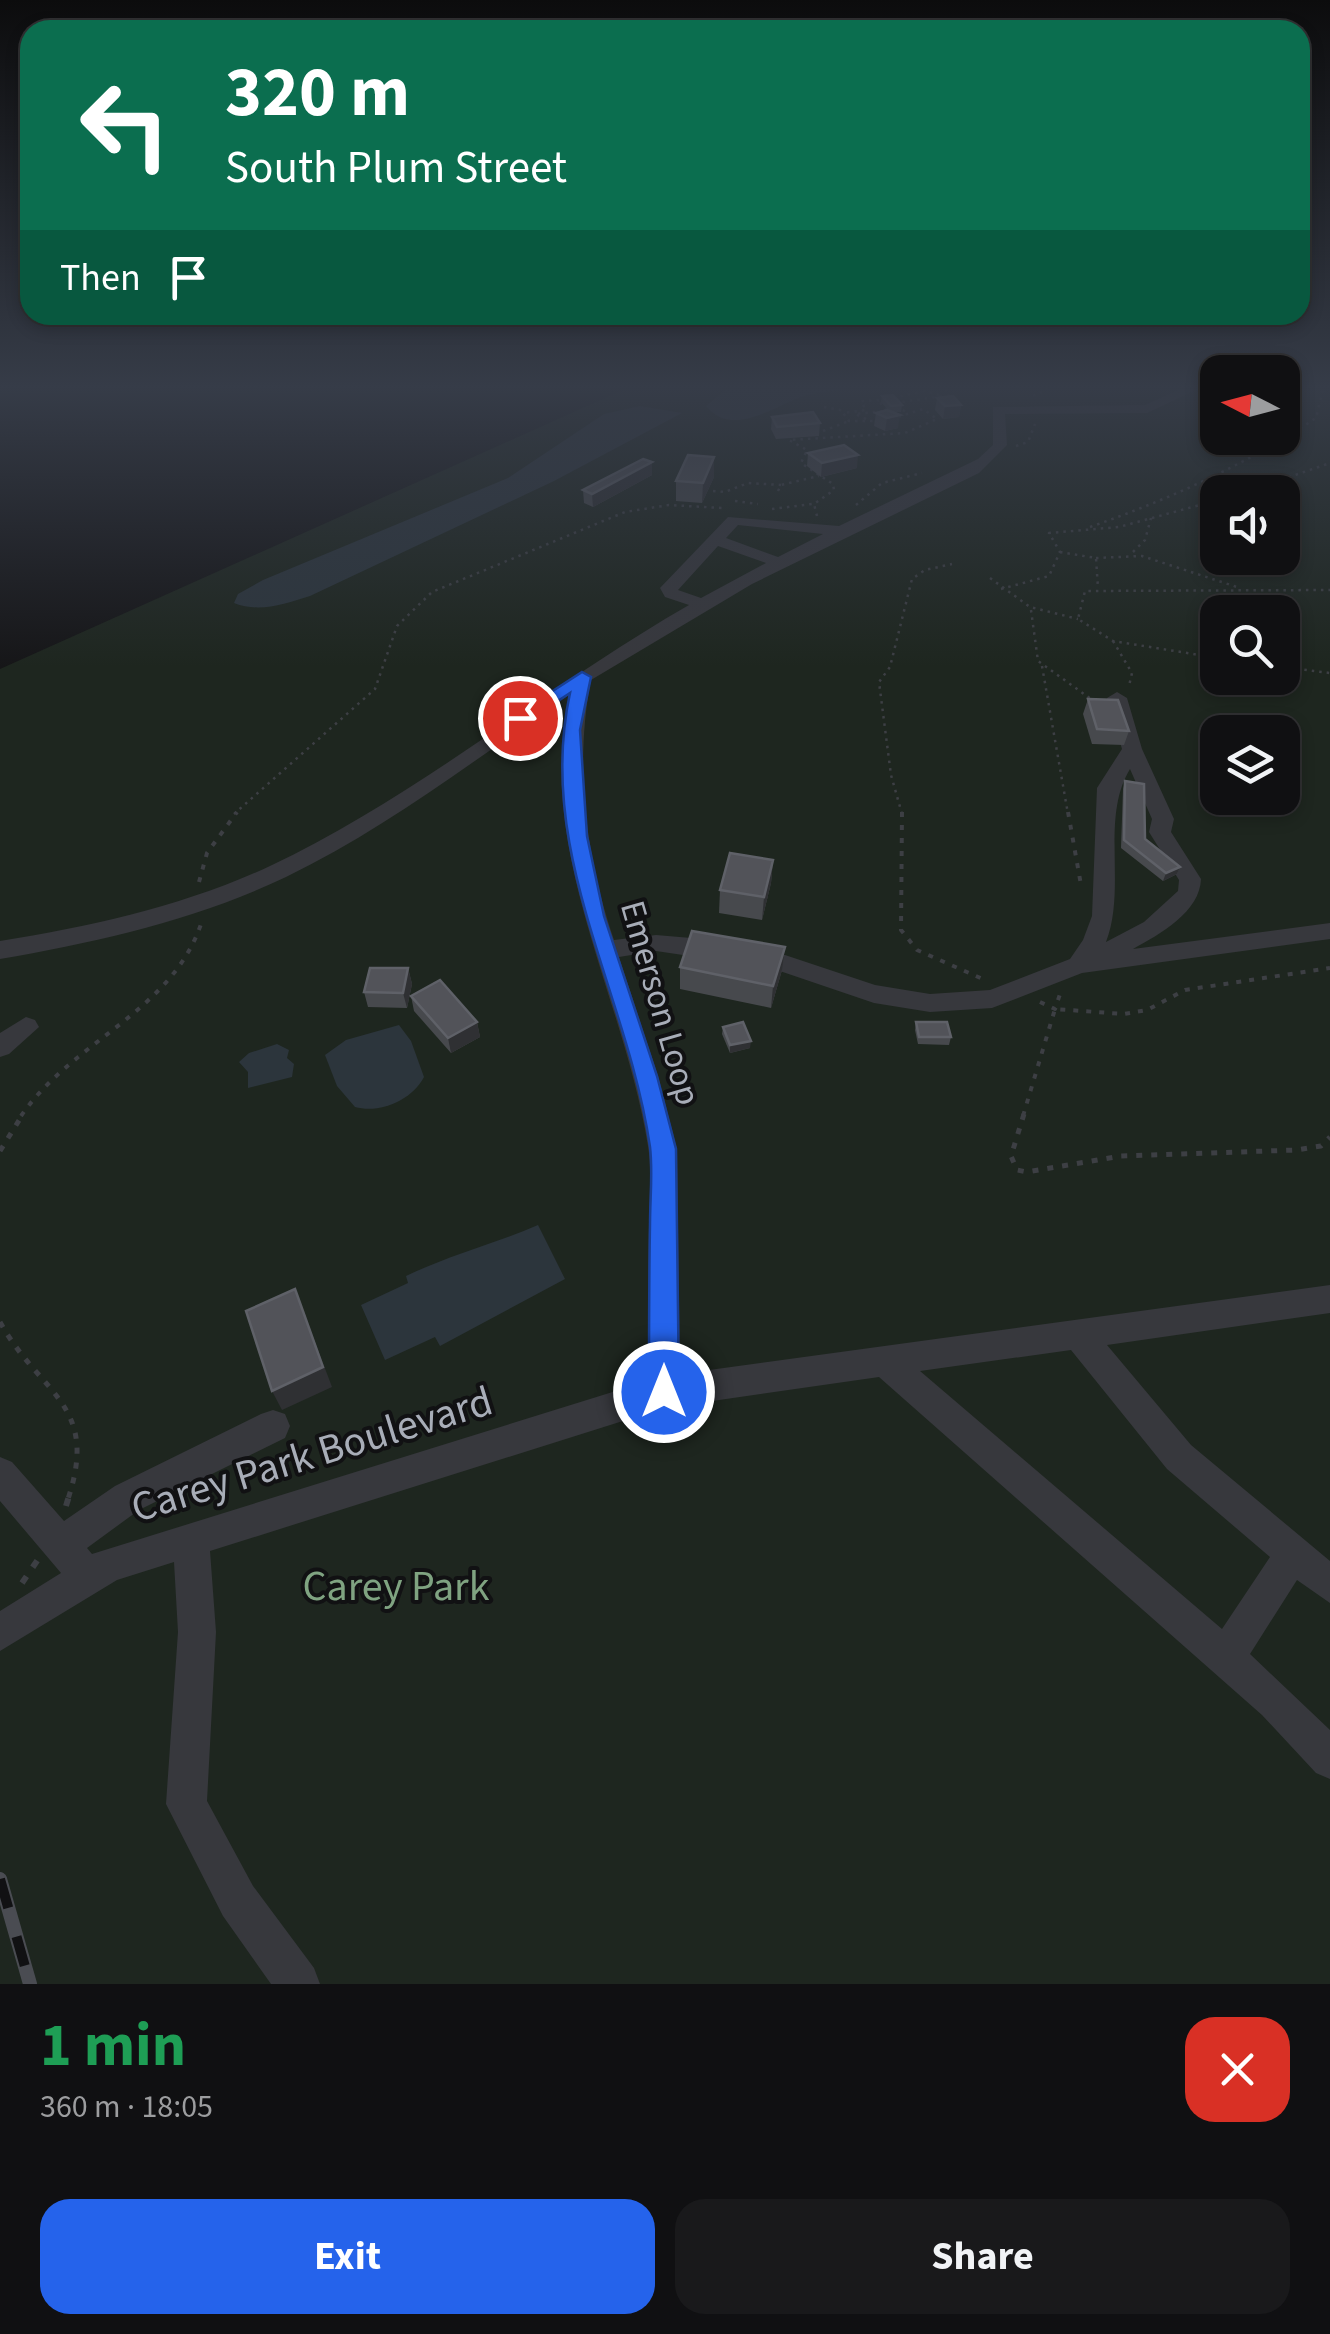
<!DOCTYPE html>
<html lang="en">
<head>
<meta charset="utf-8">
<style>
  body { margin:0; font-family:"Source Sans 3",sans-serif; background:#19191b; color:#f1f3f6; height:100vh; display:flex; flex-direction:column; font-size:38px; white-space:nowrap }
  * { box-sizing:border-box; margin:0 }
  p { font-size:32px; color:#9c9d9f }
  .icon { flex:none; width:55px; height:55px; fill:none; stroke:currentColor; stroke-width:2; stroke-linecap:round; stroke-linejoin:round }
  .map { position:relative; height:1984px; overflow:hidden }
  .panel { display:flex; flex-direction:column; background:#101012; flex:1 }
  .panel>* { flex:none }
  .hud { position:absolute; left:20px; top:20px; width:1290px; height:305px; border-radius:30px; box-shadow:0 5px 15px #0003,0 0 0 2px #303032; background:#0b6e4f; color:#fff; overflow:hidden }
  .needle { width:65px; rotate:276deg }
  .controls { position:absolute; left:1200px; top:355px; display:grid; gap:20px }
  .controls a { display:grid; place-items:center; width:100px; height:100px; border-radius:20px; background:#101012; box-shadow:0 5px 15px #0003,0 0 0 2px #303032; font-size:50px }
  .pin { position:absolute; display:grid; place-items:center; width:85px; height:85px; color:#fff; margin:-42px; border:5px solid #fff; border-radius:50%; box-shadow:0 2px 10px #0007 }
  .me { position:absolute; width:110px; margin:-55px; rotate:0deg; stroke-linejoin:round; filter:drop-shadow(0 0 8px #0008) }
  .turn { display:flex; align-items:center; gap:35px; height:210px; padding:0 40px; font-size:45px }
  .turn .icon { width:130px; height:130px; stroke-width:2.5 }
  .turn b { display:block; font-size:70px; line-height:85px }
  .then { display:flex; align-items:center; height:95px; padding:0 40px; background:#0003; gap:20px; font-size:38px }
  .round { display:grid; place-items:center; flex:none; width:105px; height:105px; border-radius:30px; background:#19191b }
  .headline { display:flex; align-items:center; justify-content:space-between; height:170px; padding:0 40px }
  h1 { font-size:60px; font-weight:700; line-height:75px; color:#1e9e55 }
  .action { display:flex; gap:20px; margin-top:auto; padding:20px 40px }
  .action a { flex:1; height:115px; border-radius:30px; background:#2563eb; color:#fff; font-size:40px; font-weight:700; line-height:115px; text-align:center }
  .action a+a { background:#19191b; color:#f1f3f6 }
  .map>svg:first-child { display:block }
</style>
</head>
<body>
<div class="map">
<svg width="1330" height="1984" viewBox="0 0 1330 1984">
  <rect width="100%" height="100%" fill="#161618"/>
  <path fill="#1e261f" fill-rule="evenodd" d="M625,389H1217L1218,438H1282L1283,389H1330V1984H0V669ZM1218,492H1282V558H1218ZM1218,612H1282V678H1218ZM1218,732H1282V798H1218Z"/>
  <g fill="#2c353c">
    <path d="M727,389H849C833,391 816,392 801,397C773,407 732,438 706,406Z"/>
    <path d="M640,406L682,413L554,481L310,596C285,604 259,613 234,603L238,594L263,580L508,478L604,414Z"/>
    <path d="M399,1025L411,1041L424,1077C412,1100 380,1114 355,1107L337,1086L325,1055L346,1040Z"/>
    <polygon points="277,1044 289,1050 287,1058 294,1064 292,1077 248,1088 248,1072 239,1062 249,1053"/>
    <path d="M538,1225L565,1279L440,1346L435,1337L385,1360L361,1305L408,1283L406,1276C449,1255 494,1244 538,1225Z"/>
  </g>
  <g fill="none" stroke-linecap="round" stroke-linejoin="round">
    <g stroke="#3d3f44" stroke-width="2.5" stroke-dasharray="2.5 5" stroke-linecap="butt">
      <polyline points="947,389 945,394 959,400 957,404"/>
      <polyline points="1033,396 1048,389"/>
      <polyline points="893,398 925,391 943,396 902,402 898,407 906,412"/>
      <polyline points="824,407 845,411"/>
      <polyline points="866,419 855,414 887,411 878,400"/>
      <polyline points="880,421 849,421 843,413 866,410 861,401 883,400"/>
      <polyline points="823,431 849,421"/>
      <polyline points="1016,446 1028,442 1035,424"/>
      <polyline points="713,491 725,492 748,483 781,485"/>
      <polyline points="778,491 781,485 819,476"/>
      <polyline points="1246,492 1330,463"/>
      <polyline points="735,501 758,504"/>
      <polyline points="856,505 882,483 922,473"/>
      <polyline points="772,509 812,504"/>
      <polyline points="817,516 814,504 834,490 833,484 801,463 807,450 789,440 905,433 937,419 923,409 898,417"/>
      <path d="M1090,527C1170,499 1245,465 1316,418L1323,389"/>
      <polyline points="1060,552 1096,558 1098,588"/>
      <polyline points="1133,552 1145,540 1151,518"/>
      <polyline points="1096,558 1142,556 1237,587"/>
      <polyline points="990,578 1030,607 1078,619"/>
      <polyline points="1001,589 1049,576 1060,552 1049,533 1119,527 1218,500"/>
      <polyline points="1031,610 1038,661 1091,699"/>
      <polyline points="1113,641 1132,673 1129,686"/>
      <polyline points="1218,658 1113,641 1078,619 1085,591 1330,590"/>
      <polyline points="1042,666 1068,814"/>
      <polyline points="1282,667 1330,673"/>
      <polyline points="234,814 375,689 397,626 432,592 625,512 669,505 722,508"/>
      <polyline points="902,814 891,775 879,682 890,667 912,579 925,570 952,564"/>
    </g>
    <g stroke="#3d3f44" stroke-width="4" stroke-dasharray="5 8" stroke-linecap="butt">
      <polyline points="902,812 901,930 917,950 985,980"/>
      <polyline points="1068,812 1081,885"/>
      <polyline points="199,882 207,853 237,812"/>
      <polyline points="1040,1002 1055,1009 1061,991"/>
      <path d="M21,1116C73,1040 173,1012 202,921"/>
      <polyline points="1023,1116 1055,1009 1124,1014 1147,1010 1185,990 1330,968"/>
    </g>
    <g stroke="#3d3f44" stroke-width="5" stroke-dasharray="6 9" stroke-linecap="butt">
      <polyline points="1024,1114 1011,1156 1017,1170 1027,1172 1121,1156 1296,1150 1321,1146 1330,1137"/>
      <polyline points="0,1151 23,1114"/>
      <path d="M0,1322C40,1395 100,1403 68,1499"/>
    </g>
    <g stroke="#3d3f44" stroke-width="6" stroke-dasharray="8 11" stroke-linecap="butt">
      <polyline points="66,1506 69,1496"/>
      <polyline points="22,1583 39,1558"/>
    </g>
    <g fill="#37383d" fill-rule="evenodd">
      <path d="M1180,389H1198L1147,413L1005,414L1007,445L979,473L752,584L591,680C574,766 586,857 614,940L656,935L703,939L773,951L875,985L930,994L990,990L1070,959L1083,940L1092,916L1097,788L1122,749L1107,698L1117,692L1127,698L1142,749L1174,819L1171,832L1201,879C1200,912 1160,934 1133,949L1330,923V939L1082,973L992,1008L930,1012L874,1003L771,968L656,951L619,957L658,1076L677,1149L680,1374L1330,1285V1313L1107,1345L1191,1445L1330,1561V1603L1297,1580L1250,1654L1330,1730V1779L1316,1773L1262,1715L879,1377L664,1408L210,1551L216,1632L207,1801L253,1886L314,1968L320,1984H271L223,1916L166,1804L178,1632L174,1562L117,1580L0,1651V1611L61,1573L0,1501V1457L12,1462L64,1521L115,1486L261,1414L273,1410L285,1414L290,1426L285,1438L139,1510L87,1548L92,1554L648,1381C648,1328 648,1275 649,1222C649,1197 652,1170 648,1146C624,995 535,852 569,695C477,758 387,828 286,877C196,920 98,942 0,959V941C93,926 184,906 270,866C418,796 546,687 689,605L665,597L660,588L728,517L839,526L978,459L993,445V407L1145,405ZM738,525L823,534L778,557L726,538ZM718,546L766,563L701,598L678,590ZM1130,769L1152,819L1149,832L1179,880L1178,891L1144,922L1106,942C1127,888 1100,818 1130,769ZM1071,1350L1167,1469L1270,1557L1222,1629L920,1371Z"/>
      <polygon points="26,1017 35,1020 39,1027 9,1054 0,1057 0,1033"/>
    </g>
    <defs>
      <polyline id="rail" points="0,1879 30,1984"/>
    </defs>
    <use href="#rail" stroke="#4a4c52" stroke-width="14"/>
    <use href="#rail" stroke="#111113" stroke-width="10" stroke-dasharray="30" stroke-linecap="butt"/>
  </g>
  <g fill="#47494d">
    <polygon points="882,396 902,405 901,412 894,412 898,428 885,431 874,426 876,413 888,410 881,402"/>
    <polygon points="937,398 961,405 959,417 943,419 935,410"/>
    <polygon points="772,417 820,423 819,436 776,439 771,429"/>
    <polygon points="808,453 857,468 821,477 807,466"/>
    <polygon points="652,462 652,475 593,507 584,503 583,490"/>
    <polygon points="714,477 702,503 676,501 676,481"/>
    <polygon points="1088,699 1129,731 1124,745 1092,744 1083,714"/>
    <polygon points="1125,781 1145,839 1180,867 1177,874 1163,881 1121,848 1123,789"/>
    <polygon points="773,860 771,883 762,920 719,913 720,890"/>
    <polygon points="680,967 782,970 771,1008 680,989"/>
    <polygon points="408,968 412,984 407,1008 368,1007 364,992"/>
    <polygon points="411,996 477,1022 480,1037 451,1053 414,1011"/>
    <polygon points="916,1022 951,1037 949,1045 918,1044 915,1030"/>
    <polygon points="723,1027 750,1048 730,1053 722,1034"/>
  </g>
  <g fill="#2f3033">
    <polygon points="961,405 959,417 943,419 945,406"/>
    <polygon points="900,415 898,428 885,431 887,418"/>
    <polygon points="858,455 857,468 821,477 822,463"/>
    <polygon points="714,457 714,477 702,503 703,483"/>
    <polygon points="652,462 652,475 593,507 592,494"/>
    <polygon points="773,860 771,883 762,920 764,897"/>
    <polygon points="1180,867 1177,874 1163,881 1166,873"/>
    <polygon points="785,947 782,970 771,1008 773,986"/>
    <polygon points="408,968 412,984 407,1008 403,993"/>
    <polygon points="477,1022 480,1037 451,1053 448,1038"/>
    <polygon points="751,1041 750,1048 730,1053 730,1045"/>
    <polygon points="295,1289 332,1387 282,1410 272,1391"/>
  </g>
  <g fill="#525359" stroke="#5f6168" stroke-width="2.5">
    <polygon points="893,395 902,405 891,406 882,396"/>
    <polygon points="953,396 961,405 945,406 937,398"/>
    <polygon points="887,410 900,415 887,418 876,413"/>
    <polygon points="813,412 820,423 777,427 772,417"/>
    <polygon points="844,445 858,455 822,463 808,453"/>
    <polygon points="688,455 714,457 703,483 676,481"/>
    <polygon points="643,459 652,462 592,494 583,490"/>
    <polygon points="1088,699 1118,700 1129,731 1097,729"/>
    <polygon points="1125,781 1144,784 1145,839 1180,867 1166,873 1124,840"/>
    <polygon points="730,853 773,860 764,897 720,890"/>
    <polygon points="692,931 785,947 773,986 680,967"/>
    <polygon points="370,968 408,968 403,993 364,992"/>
    <polygon points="440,980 477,1022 448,1038 411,996"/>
    <polygon points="743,1022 751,1041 730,1045 723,1027"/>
    <polygon points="916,1022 947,1022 951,1037 919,1037"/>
    <polygon points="295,1289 323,1367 272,1391 246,1311"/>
  </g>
  <linearGradient id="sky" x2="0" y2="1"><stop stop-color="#0c0c0d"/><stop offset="0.58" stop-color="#363c48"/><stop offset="1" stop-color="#363c48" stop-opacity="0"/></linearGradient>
  <rect width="1330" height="667" fill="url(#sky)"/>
  <path fill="#2563eb" stroke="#184099" stroke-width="2.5" d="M582,672L591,677L580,730L587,836L604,916L657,1076L676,1149L679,1392L674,1402L664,1406L653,1402L649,1392C649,1336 649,1280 650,1224C650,1199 653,1172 650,1147C628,994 535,853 570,693L526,722L511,718Z"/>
  <g text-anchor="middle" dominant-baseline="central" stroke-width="8" stroke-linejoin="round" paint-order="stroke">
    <g font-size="35" fill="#a8adb8" stroke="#111113">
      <text transform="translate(660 1003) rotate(74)">Emerson Loop</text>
    </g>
    <g font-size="42" fill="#a8adb8" stroke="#111113">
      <text transform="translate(312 1455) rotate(-17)">Carey Park Boulevard</text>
    </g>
    <g font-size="42" fill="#7fa381" stroke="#111113">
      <text x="396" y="1587">Carey Park</text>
    </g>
  </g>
</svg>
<div class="controls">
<a><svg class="needle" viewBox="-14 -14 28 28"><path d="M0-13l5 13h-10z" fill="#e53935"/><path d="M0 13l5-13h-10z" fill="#9c9d9f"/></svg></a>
<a><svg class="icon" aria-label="sound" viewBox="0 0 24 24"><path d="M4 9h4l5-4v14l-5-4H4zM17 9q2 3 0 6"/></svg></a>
<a><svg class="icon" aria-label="search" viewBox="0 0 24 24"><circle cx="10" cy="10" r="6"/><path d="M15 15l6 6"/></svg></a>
<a><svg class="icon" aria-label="layers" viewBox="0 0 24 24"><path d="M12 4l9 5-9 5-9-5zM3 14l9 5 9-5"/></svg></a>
</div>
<div class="pin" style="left:520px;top:718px;background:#d93025"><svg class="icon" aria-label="arrive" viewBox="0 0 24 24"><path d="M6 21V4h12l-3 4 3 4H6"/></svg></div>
<svg class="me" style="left:664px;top:1392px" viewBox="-20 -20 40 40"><circle r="17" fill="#2563eb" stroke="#fff" stroke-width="3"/><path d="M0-11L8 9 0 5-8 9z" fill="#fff"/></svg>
<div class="hud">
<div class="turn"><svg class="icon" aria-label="left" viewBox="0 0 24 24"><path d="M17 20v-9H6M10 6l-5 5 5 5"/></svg><div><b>320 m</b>South Plum Street</div></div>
<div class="then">Then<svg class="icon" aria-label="arrive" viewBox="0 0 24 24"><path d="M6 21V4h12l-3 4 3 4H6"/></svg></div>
</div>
</div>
<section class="panel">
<div class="headline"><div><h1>1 min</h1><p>360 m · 18:05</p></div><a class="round" style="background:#d93025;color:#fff"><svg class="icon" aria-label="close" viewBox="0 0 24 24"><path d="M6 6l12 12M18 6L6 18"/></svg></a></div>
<div class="action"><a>Exit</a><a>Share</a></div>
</section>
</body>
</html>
